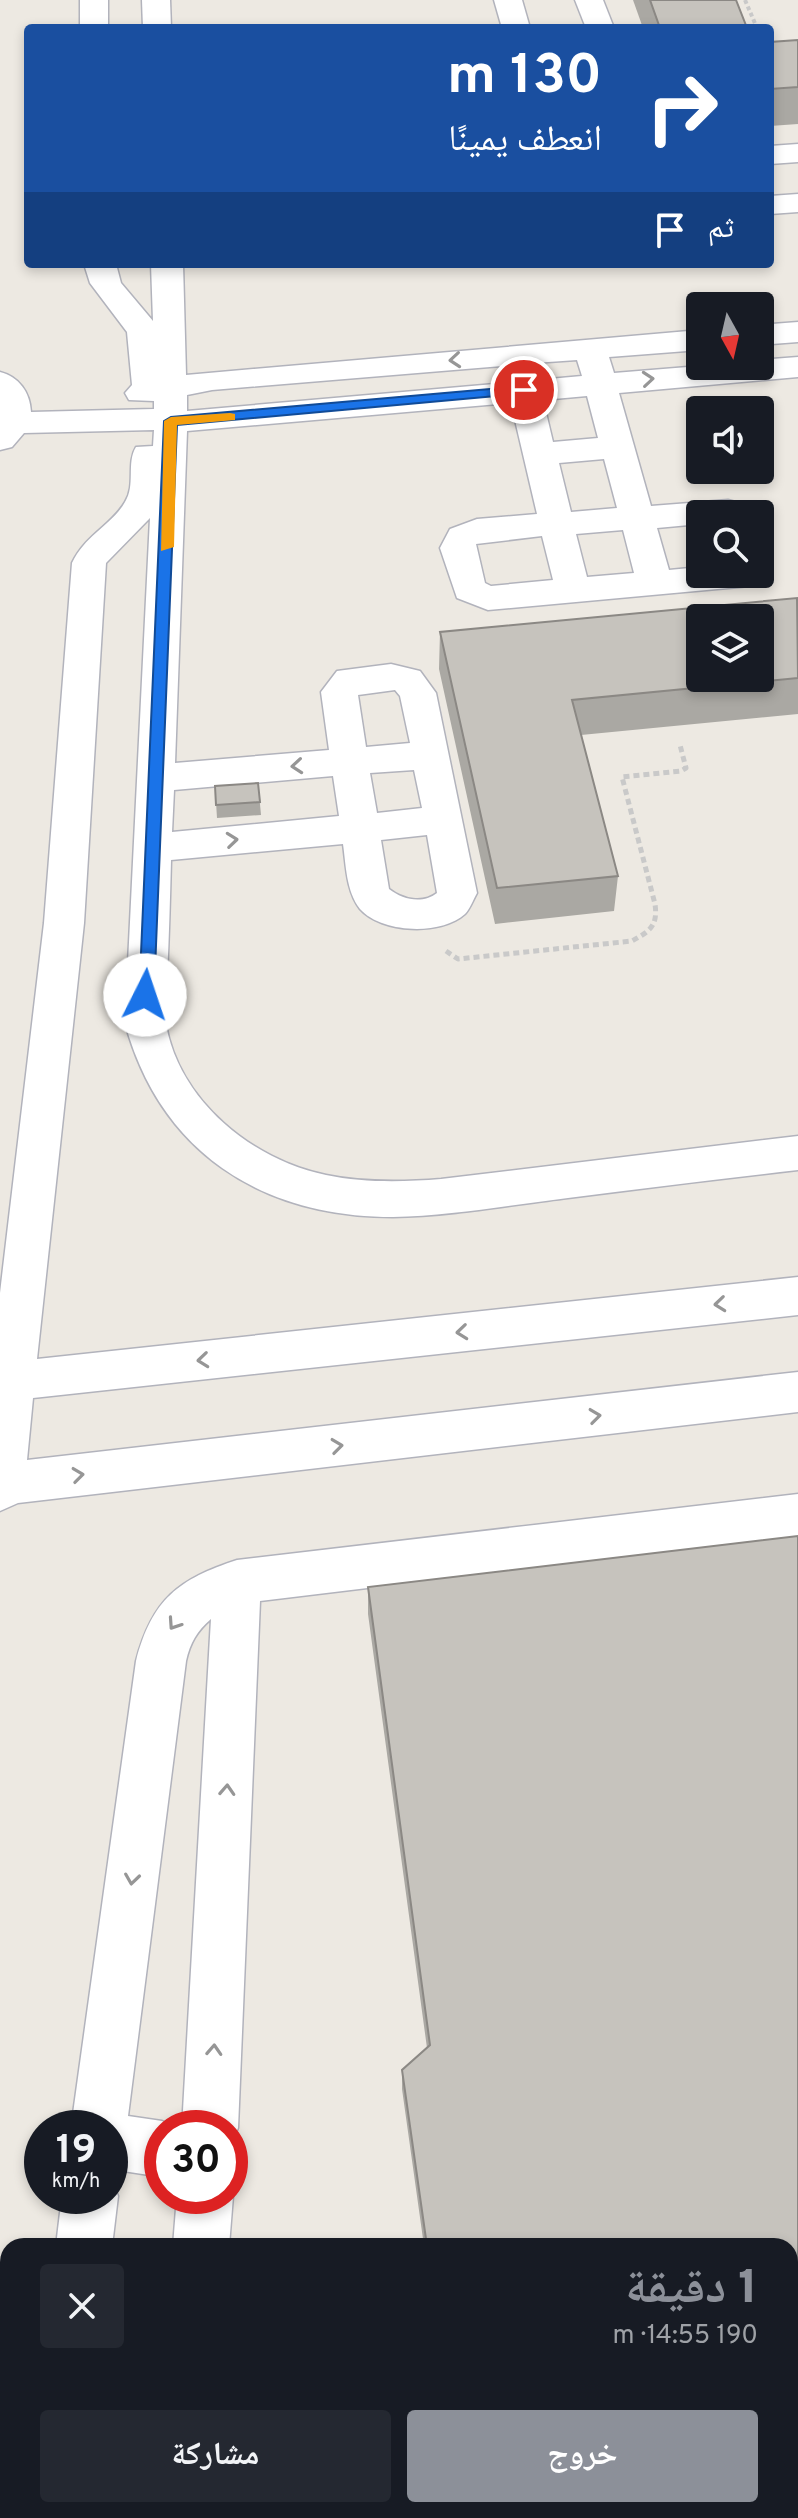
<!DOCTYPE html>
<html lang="ar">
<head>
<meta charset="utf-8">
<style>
  body { margin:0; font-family:Overpass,"Noto Naskh Arabic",sans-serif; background:#242831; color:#f1f3f6; direction:rtl; height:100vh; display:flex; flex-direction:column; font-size:30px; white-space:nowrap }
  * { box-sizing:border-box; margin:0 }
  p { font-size:26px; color:#9ea1a6 }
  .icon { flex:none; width:44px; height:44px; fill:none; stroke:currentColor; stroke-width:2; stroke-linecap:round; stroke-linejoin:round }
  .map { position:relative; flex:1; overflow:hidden; direction:ltr }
  .sheet { position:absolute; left:0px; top:2238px; width:798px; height:280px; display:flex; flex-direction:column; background:#171b24; border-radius:24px 24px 0 0; box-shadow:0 4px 12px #0003; direction:rtl }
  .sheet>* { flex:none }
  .top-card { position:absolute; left:24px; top:24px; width:750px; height:244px; border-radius:8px; box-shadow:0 4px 12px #0003; direction:rtl; background:#1a4fa0; color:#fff; overflow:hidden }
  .needle { width:52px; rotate:172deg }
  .tools { position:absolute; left:686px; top:292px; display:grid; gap:16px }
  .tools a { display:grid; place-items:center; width:88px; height:88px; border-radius:8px; background:#171b24; box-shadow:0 4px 12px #0003; font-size:40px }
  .speed { position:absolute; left:24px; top:2110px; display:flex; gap:16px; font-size:40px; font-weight:700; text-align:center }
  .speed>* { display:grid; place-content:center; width:104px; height:104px; border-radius:50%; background:#171b24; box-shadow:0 4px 12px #0003; line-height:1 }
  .speed small { font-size:20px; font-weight:400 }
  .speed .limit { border:12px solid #d22; background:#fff; color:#111 }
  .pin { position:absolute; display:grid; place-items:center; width:68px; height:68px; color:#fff; margin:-34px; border:4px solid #fff; border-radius:50%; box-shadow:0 2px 8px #0007 }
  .me { position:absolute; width:88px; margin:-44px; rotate:4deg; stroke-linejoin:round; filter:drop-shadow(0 0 6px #0008) }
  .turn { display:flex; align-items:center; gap:28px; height:168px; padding:0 40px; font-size:36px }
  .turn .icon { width:104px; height:104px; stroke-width:2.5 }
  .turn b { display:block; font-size:56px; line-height:68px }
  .then { display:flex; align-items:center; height:76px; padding:0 40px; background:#0003; gap:16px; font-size:30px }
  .round { display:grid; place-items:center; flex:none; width:84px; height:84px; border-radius:8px; background:#242831 }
  .overview { display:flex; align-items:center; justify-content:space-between; height:136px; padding:0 40px }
  h1 { font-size:48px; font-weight:800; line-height:60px; color:#8c9099 }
  .button { display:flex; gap:16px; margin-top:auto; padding:16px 40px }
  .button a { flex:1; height:92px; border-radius:8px; background:#8c9099; color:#fff; font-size:32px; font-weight:800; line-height:92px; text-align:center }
  .button a+a { background:#242831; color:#f1f3f6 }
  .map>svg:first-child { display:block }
</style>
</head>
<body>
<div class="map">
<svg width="798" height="2518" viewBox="0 0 798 2518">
  <rect width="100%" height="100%" fill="#ede9e2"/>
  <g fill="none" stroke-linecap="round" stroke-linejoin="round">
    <defs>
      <g id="minor">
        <rect x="80" y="0" width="28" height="28"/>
        <polygon points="142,0 170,0 171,28 143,28"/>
        <polygon points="494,0 522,0 530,28 502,28"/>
        <polygon points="575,0 603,0 614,28 586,28"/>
        <polygon points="798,144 798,162 770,164 770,146"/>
        <polygon points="798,194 798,212 770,214 770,196"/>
        <path d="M84,264H116L121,283L153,321L151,264H183L186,375L700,330V350L609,357L614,373L700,366H760V360L798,357V377L619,393L651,506L728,500L751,506L756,514H700V524L657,528L669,570L700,567V574H760L762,566L768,574L762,582L750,586L488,610L457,598L440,548L450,529L477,519L537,514L511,403L187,431L175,763L329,750L321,692L337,671L391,664L420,671L436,693L477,893C473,900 470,909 465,914C441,936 381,933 360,909C346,891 346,865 343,844L171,860C170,899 169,938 167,976C167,992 163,1010 166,1025C180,1101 252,1160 326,1175C364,1183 403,1182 441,1179L798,1136V1170C721,1179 645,1188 568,1198C510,1205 452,1216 393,1217C260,1217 160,1151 125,1023L150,518L106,563L84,923L37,1359L798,1277V1315L33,1398L27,1460L798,1372V1412L18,1503L0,1511V1293L44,923L72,563C86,534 112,525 125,502C136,485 126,463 136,447L153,446L154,430L24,433L12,447L0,450V372C19,377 30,392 31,412L154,409V401L129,400L125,393L132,385L127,332L90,283ZM577,360L582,376L538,380L534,363ZM502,366L506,383L187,411V395L212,390ZM587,396L598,438L553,442L543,400ZM604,459L617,508L571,512L559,463ZM623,530L634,573L587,577L576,534ZM542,536L553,580L491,586L485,583L476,544ZM395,690L400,696L410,743L366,747L358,695ZM414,770L422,808L377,813L370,773ZM333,776L339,816L172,832L174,790ZM427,835L437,893C423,904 403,900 389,889L381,840Z"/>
        <polygon points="798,322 798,342 760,345 760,325"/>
        <path d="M798,1494V1536L260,1601L238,2128L230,2146V2128H182L211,1619C197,1631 190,1643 186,1661L128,2116L162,2121L178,2128H162V2177L110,2169V2128H71L136,1661C152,1599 179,1579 237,1560Z"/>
        <polygon points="110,2176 118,2196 112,2246 56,2246 62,2196 110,2196"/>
        <polygon points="230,2189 233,2196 229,2246 173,2246 177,2196 230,2196"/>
        <polygon points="20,2510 80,2510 79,2518 19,2518"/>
        <polygon points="150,2510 210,2510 209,2518 149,2518"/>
      </g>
    </defs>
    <use href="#minor" stroke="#b2b3bc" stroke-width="3"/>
    <polyline stroke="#c9c9c9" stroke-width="4" stroke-dasharray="4 3" stroke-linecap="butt" points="745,0 757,28"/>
    <path stroke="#c9c9c9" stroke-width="5" stroke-dasharray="6 4" stroke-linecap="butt" d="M446,951L458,959L632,941C650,931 658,926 655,904L622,777L681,771L686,768L680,745"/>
    <use href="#minor" fill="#fff" fill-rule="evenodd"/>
  </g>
  <g fill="#aaa8a3">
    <polygon points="633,0 736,0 747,28 643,28"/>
    <polygon points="798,40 798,124 770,126 770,42"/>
    <polygon points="798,600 798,714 581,735 618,876 614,911 495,924 439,669 440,632"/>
    <polygon points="258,783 261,815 217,818 215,786"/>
    <polygon points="798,1536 798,2518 461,2518 460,2510 790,2510 790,2246 424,2246 402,2089 402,2070 427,2048 368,1614 368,1587"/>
  </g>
  <g fill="#c6c3bd" stroke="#8b8884" stroke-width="2" fill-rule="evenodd">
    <polygon points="650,0 736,0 747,28 660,28"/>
    <polygon points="798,40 798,87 770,89 770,42"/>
    <path d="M797,598L798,678L572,700L618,876L497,888L440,632ZM700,618H760V678H700Z"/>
    <polygon points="258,783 260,802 216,805 215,786"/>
    <polygon points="798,1536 798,2518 464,2518 463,2510 790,2510 790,2246 427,2246 402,2070 430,2045 368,1587"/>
  </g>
  <defs><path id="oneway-chevron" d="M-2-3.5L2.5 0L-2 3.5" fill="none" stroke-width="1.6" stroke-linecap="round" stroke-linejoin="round" transform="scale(2)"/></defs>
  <g stroke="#969696">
    <use href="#oneway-chevron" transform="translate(455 360) rotate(175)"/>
    <use href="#oneway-chevron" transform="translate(648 379) rotate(-5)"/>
    <use href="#oneway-chevron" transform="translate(297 766) rotate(175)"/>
    <use href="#oneway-chevron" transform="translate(232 840) rotate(-6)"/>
    <use href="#oneway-chevron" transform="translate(720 1304) rotate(174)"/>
    <use href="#oneway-chevron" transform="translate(462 1332) rotate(174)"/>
    <use href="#oneway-chevron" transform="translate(203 1360) rotate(174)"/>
    <use href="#oneway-chevron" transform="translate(595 1416) rotate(-7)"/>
    <use href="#oneway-chevron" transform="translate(337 1446) rotate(-7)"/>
    <use href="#oneway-chevron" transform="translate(78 1475) rotate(-7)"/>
    <use href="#oneway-chevron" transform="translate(174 1624) rotate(124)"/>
    <use href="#oneway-chevron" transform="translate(227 1790) rotate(-87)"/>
    <use href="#oneway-chevron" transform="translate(132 1879) rotate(98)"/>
    <use href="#oneway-chevron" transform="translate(214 2050) rotate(-87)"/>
  </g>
  <polygon fill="#1a73e8" stroke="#114b97" stroke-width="2" points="524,386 531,390 529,393 177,425 154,995 145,1001 139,1000 164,421 171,417"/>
  <polygon fill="#f59e0b" points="230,413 235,414 235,420 177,425 174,547 161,551 164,421 171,417"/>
</svg>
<div class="tools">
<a><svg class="needle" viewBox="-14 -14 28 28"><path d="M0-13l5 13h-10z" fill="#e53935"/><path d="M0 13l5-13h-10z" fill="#9ea1a6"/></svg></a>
<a><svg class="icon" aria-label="sound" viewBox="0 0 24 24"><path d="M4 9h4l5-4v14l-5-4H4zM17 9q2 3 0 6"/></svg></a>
<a><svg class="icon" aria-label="search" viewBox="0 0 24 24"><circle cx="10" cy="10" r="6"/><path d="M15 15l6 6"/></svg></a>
<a><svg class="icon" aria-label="layers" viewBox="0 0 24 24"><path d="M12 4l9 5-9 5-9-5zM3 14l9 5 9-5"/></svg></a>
</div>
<div class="speed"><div>19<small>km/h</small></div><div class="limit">30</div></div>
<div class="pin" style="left:524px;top:390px;background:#d93025"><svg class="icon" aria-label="arrive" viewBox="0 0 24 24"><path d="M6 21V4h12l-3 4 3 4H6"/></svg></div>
<svg class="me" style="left:145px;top:995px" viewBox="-20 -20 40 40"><circle r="19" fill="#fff"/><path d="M0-13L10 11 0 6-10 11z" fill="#1a73e8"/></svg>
<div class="top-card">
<div class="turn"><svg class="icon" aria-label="right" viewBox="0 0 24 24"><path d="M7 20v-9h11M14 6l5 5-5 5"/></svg><div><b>130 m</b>انعطف يمينًا</div></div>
<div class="then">ثم<svg class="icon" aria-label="arrive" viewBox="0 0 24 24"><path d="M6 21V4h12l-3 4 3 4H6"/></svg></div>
</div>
<section class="sheet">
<div class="overview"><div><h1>1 دقيقة</h1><p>190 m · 14:55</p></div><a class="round"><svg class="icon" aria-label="close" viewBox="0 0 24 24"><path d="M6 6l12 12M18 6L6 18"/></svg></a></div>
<div class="button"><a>خروج</a><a>مشاركة</a></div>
</section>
</div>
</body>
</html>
